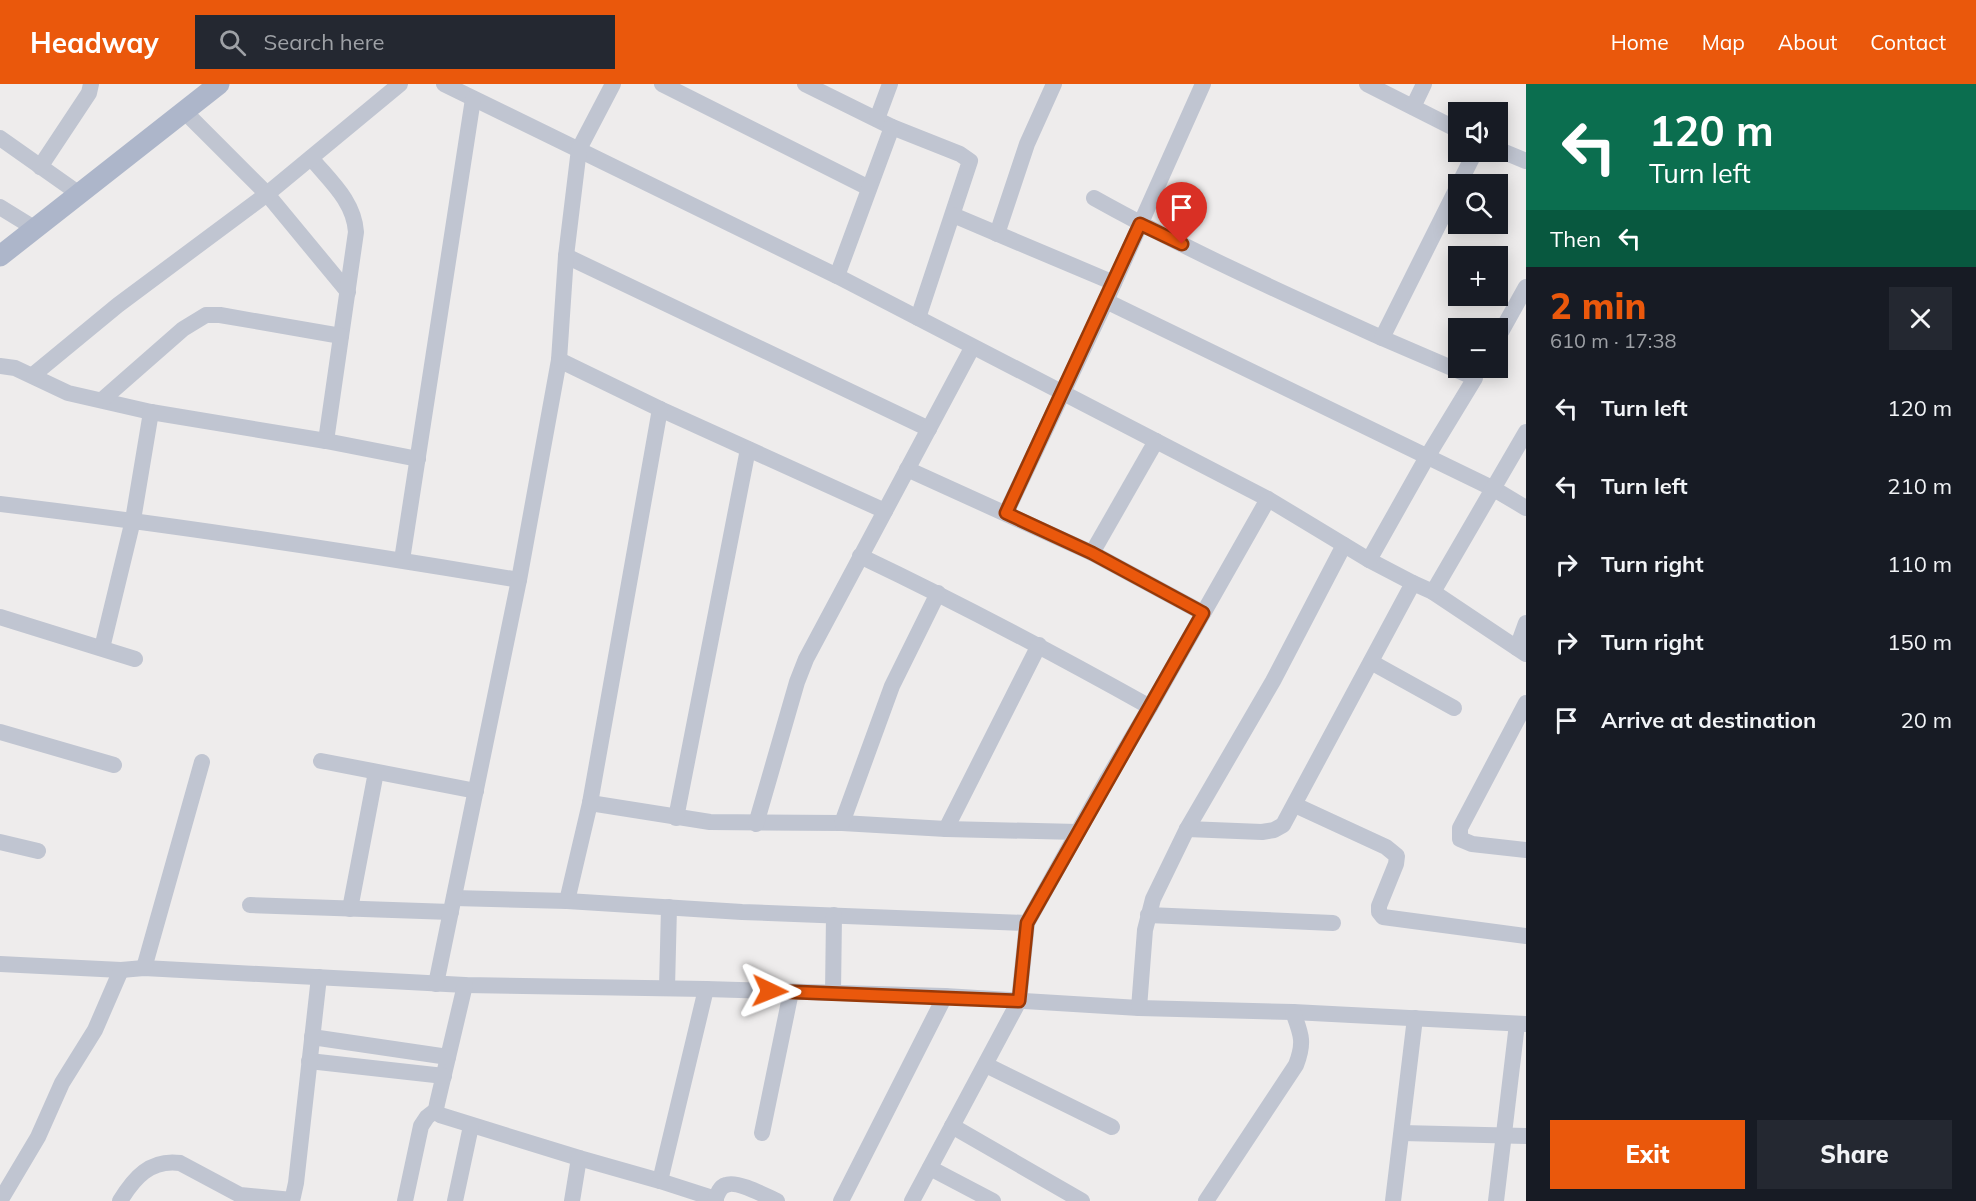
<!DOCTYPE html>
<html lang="en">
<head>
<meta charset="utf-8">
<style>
  body { margin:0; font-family:Mulish,sans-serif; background:#242831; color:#f1f3f6; height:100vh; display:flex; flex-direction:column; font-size:22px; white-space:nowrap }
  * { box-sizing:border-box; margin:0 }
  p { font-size:20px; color:#9ea1a6 }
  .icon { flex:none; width:33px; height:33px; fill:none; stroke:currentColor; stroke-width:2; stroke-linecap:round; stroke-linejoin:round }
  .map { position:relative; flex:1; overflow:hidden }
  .side { display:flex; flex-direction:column; background:#171b24; width:450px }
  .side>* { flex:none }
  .top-card { background:#0b6e4f; color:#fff; overflow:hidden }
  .buttons { position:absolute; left:1448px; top:18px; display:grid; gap:12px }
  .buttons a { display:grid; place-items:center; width:60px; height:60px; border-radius:0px; background:#171b24; box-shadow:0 3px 15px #0003; font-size:30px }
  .pin { position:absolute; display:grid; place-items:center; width:51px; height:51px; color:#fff; margin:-62px -26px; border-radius:50% 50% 50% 0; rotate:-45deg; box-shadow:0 0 6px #0007 }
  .pin .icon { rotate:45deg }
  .me { position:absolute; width:66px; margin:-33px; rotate:92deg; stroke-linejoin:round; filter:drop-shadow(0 0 4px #0008) }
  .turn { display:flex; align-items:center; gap:21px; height:126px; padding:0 24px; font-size:27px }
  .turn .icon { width:78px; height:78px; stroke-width:2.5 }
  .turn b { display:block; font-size:42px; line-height:51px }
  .then { display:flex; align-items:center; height:57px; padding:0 24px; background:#0003; gap:12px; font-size:22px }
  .round { display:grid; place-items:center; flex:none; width:63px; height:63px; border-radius:0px; background:#242831 }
  .summary { display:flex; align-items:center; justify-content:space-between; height:102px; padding:0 24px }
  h1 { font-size:36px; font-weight:800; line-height:45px; color:#ea580c }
  .cta { display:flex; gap:12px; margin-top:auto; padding:12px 24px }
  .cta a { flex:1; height:69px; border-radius:0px; background:#ea580c; color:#fff; font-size:24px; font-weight:800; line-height:69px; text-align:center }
  .cta a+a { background:#242831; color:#f1f3f6 }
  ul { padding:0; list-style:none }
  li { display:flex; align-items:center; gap:18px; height:78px; padding:0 24px }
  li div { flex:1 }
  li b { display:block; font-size:22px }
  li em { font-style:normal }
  header { display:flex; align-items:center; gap:36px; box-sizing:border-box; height:84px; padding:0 30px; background:#ea580c; color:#fff }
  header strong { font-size:28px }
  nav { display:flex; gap:33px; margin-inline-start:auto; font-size:21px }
  .search { width:420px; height:54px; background:#242831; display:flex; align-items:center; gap:15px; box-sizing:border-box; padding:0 21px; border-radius:0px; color:#9ea1a6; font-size:22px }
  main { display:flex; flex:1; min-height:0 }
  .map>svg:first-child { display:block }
</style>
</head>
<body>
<header>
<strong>Headway</strong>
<div class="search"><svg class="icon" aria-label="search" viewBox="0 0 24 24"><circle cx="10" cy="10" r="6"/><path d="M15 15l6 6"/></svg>Search here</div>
<nav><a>Home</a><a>Map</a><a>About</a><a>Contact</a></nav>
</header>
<main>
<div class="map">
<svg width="1526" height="1117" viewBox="0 0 1526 1117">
  <rect width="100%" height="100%" fill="#eeecec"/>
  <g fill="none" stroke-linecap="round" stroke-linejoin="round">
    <g stroke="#c0c5d1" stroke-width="16">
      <polyline points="444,0 837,192 1268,415"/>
      <polyline points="662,0 869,104"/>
      <polyline points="805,0 892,43 960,70 970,77 918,234"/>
      <polyline points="1367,0 1458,46"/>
      <polyline points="1413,23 1424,0"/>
      <polyline points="184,27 267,110 348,208"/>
      <polyline points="877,35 890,0"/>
      <polyline points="0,54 78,109"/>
      <polyline points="1497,65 1526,77"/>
      <path d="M311,74C330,97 354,117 356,148L326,357"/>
      <polyline points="40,83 89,9 91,0"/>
      <path d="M1094,114C1187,166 1285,210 1382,254"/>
      <polyline points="0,123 34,144"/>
      <polyline points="953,131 1114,199"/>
      <polyline points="997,150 1027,60 1054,0"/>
      <polyline points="566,172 929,345"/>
      <polyline points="837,192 892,43"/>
      <polyline points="1106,217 1494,405 1526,424"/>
      <polyline points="1497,255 1526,203"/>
      <polyline points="559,276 660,325 885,427"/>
      <polyline points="0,282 15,284 68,309 151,328 326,357 418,375"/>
      <polyline points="33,291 118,221 267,110 400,0"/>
      <polyline points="102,316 183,245 206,231 220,231 341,252"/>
      <polyline points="907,385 1092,469 1203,529"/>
      <path d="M0,420C174,441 346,467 519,496"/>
      <polyline points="1006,429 1106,217 1203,0"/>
      <polyline points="1092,469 1156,357"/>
      <path d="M860,472C959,519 1055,570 1150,623"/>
      <polyline points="402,476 473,15"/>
      <polyline points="1369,476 1413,499"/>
      <polyline points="1433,508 1526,570"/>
      <polyline points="0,533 135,575"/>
      <polyline points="102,564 133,436 151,328"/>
      <polyline points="1517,564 1526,539"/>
      <polyline points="1371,578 1454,624"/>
      <polyline points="1526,619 1460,744 1460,755 1472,760 1526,766"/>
      <polyline points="0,648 114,681"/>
      <polyline points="321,677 476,707"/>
      <polyline points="590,719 710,738 842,739 946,745 1078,748"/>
      <polyline points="1295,721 1386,763 1397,772 1396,780 1379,822 1379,828 1383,833 1526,852"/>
      <polyline points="676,734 748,365"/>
      <polyline points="842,739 892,602 938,509"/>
      <polyline points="756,740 797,598 806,575 972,264"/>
      <polyline points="946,745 1039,561"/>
      <polyline points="1187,745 1262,748 1274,746 1283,741 1413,499 1433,508 1526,348"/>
      <polyline points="0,758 38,767"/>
      <polyline points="454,814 567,817 742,828 1027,839"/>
      <polyline points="567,817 590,719 660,325"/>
      <polyline points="250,821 451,828"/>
      <polyline points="350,825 376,688"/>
      <polyline points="1148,831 1333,839"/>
      <polyline points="0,880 121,886 144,884 465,901 706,905 945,912 1139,924 1293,928 1526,940"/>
      <polyline points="144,884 202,678"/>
      <polyline points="436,900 519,496 559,276 566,172 579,65 613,0"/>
      <polyline points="465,901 437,1020 436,1026 440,1031 579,1074 660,1097 706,905"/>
      <polyline points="667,904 669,823"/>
      <polyline points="833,909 834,831"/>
      <polyline points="1139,924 1145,846 1153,815 1187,745 1273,597 1344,461"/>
      <polyline points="312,953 448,973"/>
      <polyline points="309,977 444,992"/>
      <polyline points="986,981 1112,1043"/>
      <polyline points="952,1042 1082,1117"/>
      <polyline points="762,1049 791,908"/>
      <polyline points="1402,1049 1526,1052"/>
      <polyline points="930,1084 993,1117"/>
      <polyline points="660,1097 716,1115"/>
      <polyline points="0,1117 38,1053 62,999 95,946 121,886"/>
      <path d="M120,1117C134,1094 150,1075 180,1079L240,1111L292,1116"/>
      <polyline points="292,1117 296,1099 319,893"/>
      <polyline points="405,1117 421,1042 427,1033 436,1026"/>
      <polyline points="455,1117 471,1042"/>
      <polyline points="572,1117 579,1074"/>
      <path d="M715,1117C717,1111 719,1103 726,1101C736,1096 766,1112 777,1117"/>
      <polyline points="841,1117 945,912"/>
      <polyline points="912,1117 1019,917 1027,839 1108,694 1150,623 1268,415 1369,476 1427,373 1475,294 1382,254 1475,68"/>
      <path d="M1206,1117L1296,981C1305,958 1301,950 1293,928"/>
      <polyline points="1393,1117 1415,934"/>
      <polyline points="1496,1117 1517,940"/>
    </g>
    <polyline stroke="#adb6ca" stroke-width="21" points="0,172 219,0"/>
  </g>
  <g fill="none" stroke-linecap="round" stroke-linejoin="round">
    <defs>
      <polyline id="route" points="770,907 1019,917 1027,839 1203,529 1092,469 1006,429 1140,140 1182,160"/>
    </defs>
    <use href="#route" stroke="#983908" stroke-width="15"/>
    <use href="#route" stroke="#ea580c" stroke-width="10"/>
  </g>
</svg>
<div class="buttons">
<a><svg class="icon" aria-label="sound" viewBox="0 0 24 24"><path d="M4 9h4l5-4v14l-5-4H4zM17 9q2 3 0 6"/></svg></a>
<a><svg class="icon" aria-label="search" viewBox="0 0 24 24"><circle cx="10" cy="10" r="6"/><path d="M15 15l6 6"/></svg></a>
<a>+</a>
<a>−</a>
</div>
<div class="pin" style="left:1182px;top:160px;background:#d93025"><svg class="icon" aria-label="arrive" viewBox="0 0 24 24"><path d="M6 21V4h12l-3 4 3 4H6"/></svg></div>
<svg class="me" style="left:770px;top:907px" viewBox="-20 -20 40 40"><path d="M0-17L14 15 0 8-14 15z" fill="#ea580c" stroke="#fff" stroke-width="4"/></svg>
</div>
<section class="side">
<div class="top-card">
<div class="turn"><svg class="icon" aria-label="left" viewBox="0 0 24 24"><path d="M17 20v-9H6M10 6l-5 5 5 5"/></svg><div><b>120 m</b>Turn left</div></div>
<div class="then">Then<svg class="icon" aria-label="left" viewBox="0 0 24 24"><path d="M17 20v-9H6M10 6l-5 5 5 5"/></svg></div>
</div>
<div class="summary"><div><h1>2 min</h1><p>610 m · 17:38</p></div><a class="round"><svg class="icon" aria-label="close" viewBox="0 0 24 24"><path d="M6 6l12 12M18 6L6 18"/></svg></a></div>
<ul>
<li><svg class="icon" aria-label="left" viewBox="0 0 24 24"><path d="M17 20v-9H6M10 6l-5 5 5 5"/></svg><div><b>Turn left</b></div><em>120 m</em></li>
<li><svg class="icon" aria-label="left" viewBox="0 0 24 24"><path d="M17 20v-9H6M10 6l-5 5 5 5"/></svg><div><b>Turn left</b></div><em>210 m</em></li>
<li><svg class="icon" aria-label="right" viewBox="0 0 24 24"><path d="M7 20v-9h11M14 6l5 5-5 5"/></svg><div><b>Turn right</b></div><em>110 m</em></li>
<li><svg class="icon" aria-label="right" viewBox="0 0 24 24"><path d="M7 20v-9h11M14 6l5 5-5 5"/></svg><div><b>Turn right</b></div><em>150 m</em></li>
<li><svg class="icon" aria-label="arrive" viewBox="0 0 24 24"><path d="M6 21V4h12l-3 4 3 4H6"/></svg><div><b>Arrive at destination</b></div><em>20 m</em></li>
</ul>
<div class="cta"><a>Exit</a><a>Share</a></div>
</section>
</main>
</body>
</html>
